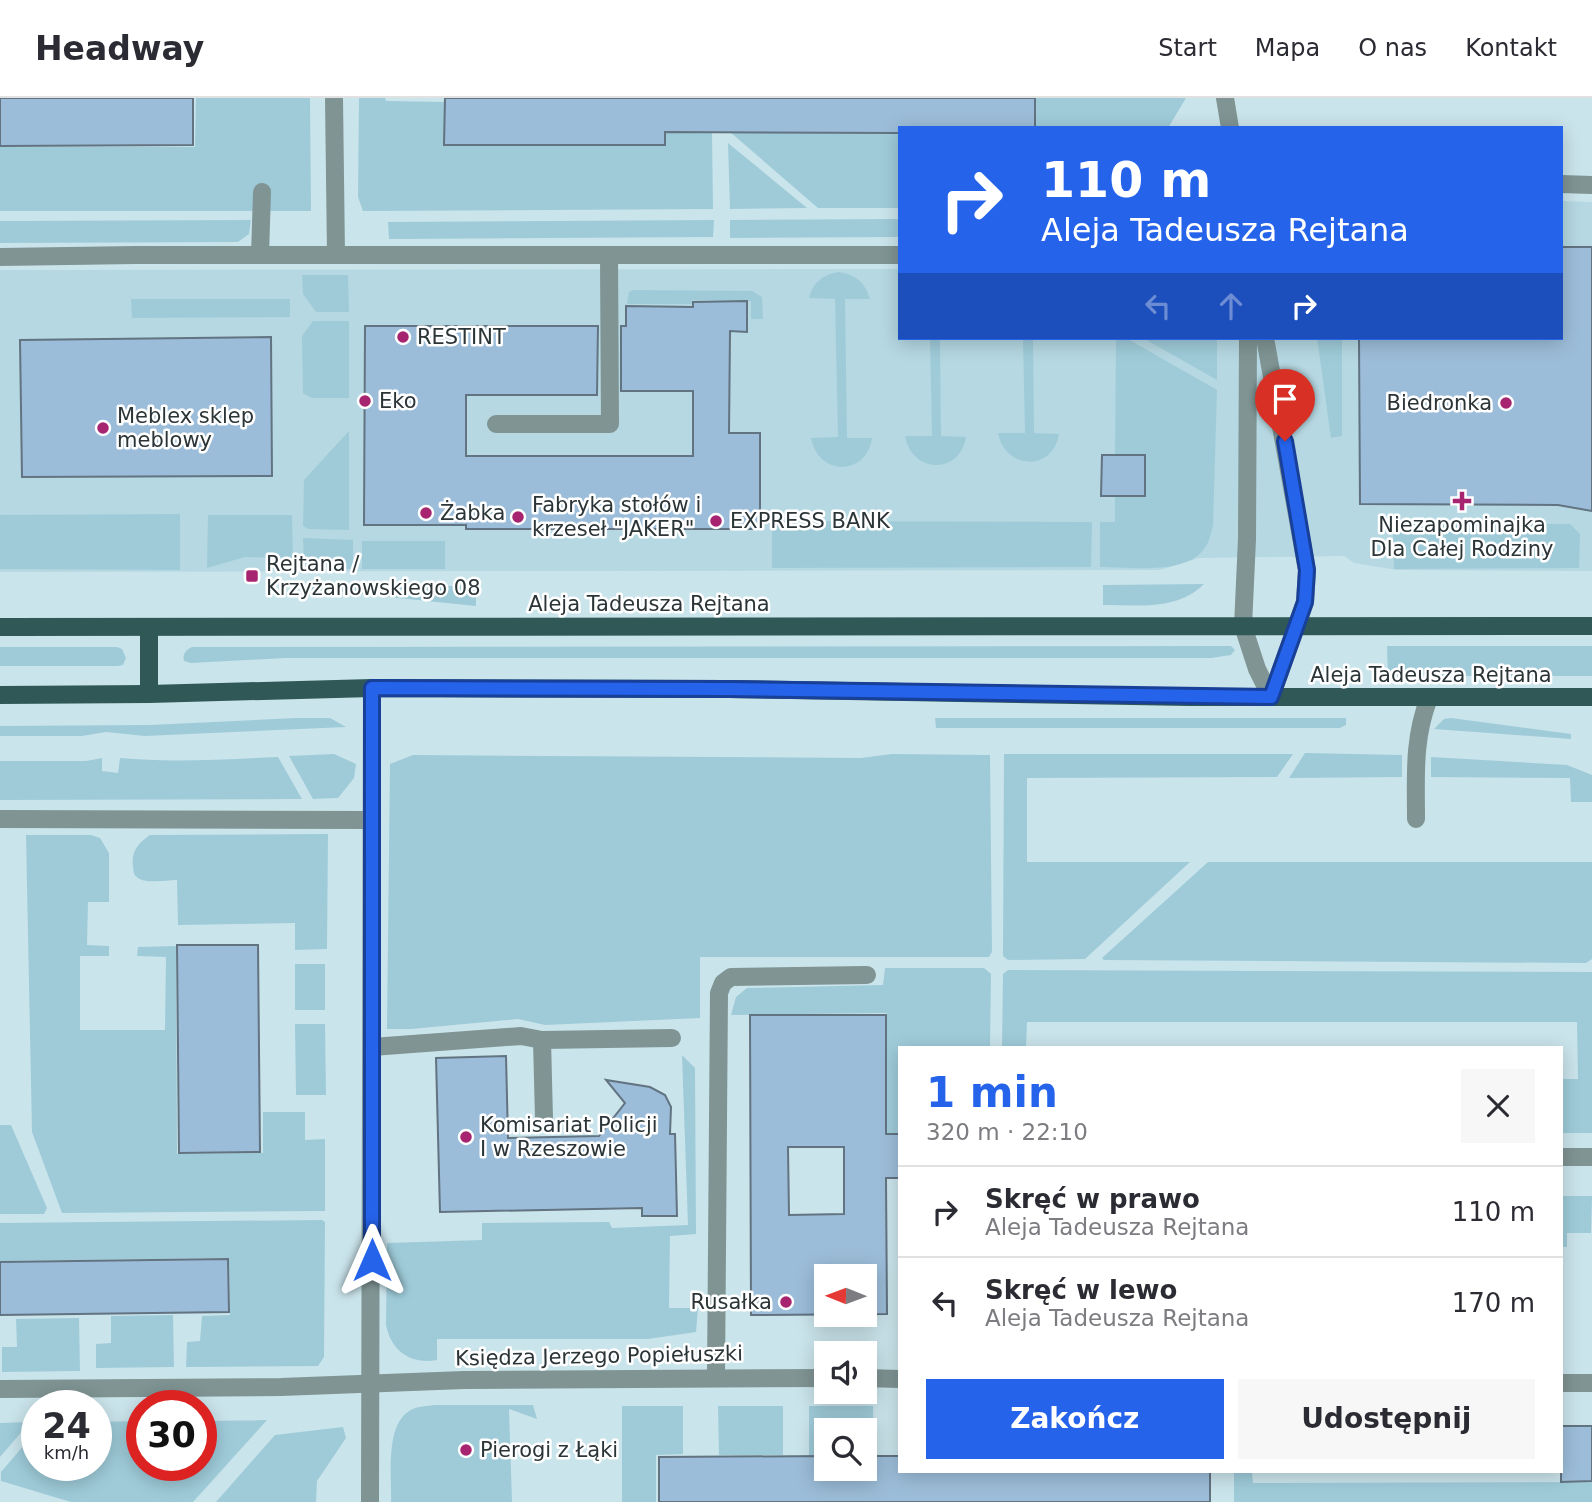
<!DOCTYPE html>
<html lang="pl">
<head>
<meta charset="utf-8">
<style>
  body { margin:0; font-family:"DejaVu Sans",sans-serif; background:#f7f7f7; color:#2b2b33; height:100vh; display:flex; flex-direction:column; font-size:26px; white-space:nowrap }
  * { box-sizing:border-box; margin:0 }
  p { font-size:23px; color:#7c7c81 }
  .icon { flex:none; width:38px; height:38px; fill:none; stroke:currentColor; stroke-width:2; stroke-linecap:round; stroke-linejoin:round }
  .map { position:relative; flex:1; overflow:hidden }
  .details { position:absolute; left:898px; top:948px; width:665px; height:427px; display:flex; flex-direction:column; background:#fff; border-radius:0px; box-shadow:0 4px 18px #0003 }
  .details>* { flex:none }
  .guide { position:absolute; left:898px; top:28px; width:665px; height:214px; border-radius:0px; box-shadow:0 4px 18px #0003; background:#2563eb; color:#fff; overflow:hidden }
  .needle { width:46px; rotate:271deg }
  .tools { position:absolute; left:814px; top:1166px; display:grid; gap:14px }
  .tools a { display:grid; place-items:center; width:63px; height:63px; border-radius:0px; background:#fff; box-shadow:0 4px 18px #0003; font-size:35px }
  .speed { position:absolute; left:21px; top:1292px; display:flex; gap:14px; font-size:35px; font-weight:700; text-align:center }
  .speed>* { display:grid; place-content:center; width:91px; height:91px; border-radius:50%; background:#fff; box-shadow:0 4px 18px #0003; line-height:1 }
  .speed small { font-size:18px; font-weight:400 }
  .speed .limit { border:10px solid #d22; background:#fff; color:#111 }
  .pin { position:absolute; display:grid; place-items:center; width:60px; height:60px; color:#fff; margin:-72px -30px; border-radius:50% 50% 50% 0; rotate:-45deg; box-shadow:0 0 7px #0007 }
  .pin .icon { rotate:45deg }
  .me { position:absolute; width:77px; margin:-38px; rotate:0deg; stroke-linejoin:round; filter:drop-shadow(0 0 5px #0008) }
  .turn { display:flex; align-items:center; gap:24px; height:147px; padding:0 28px; font-size:32px }
  .turn .icon { width:91px; height:91px; stroke-width:2.5 }
  .turn b { display:block; font-size:49px; line-height:60px }
  .lanes { display:flex; align-items:center; height:66px; padding:0 28px; background:#0003; justify-content:center; gap:35px; direction:ltr }
  .lanes .off { opacity:.35 }
  .round { display:grid; place-items:center; flex:none; width:74px; height:74px; border-radius:0px; background:#f7f7f7 }
  .headline { display:flex; align-items:center; justify-content:space-between; height:119px; padding:0 28px }
  h1 { font-size:42px; font-weight:600; line-height:52px; color:#2563eb }
  .cta { display:flex; gap:14px; margin-top:auto; padding:14px 28px }
  .cta a { flex:1; height:80px; border-radius:0px; background:#2563eb; color:#fff; font-size:28px; font-weight:600; line-height:80px; text-align:center }
  .cta a+a { background:#f7f7f7; color:#2b2b33 }
  ul { padding:0; list-style:none }
  li { display:flex; align-items:center; gap:21px; height:91px; padding:0 28px; border-top:2px solid #e1e1e2 }
  li div { flex:1 }
  li b { display:block; font-size:26px }
  li em { font-style:normal }
  header { display:flex; align-items:center; gap:42px; box-sizing:border-box; height:98px; padding:0 35px; background:#fff; border-bottom:2px solid #e1e1e2 }
  header strong { font-size:33px }
  nav { display:flex; gap:38px; margin-inline-start:auto; font-size:24px }
  .map>svg:first-child { display:block }
</style>
</head>
<body>
<header>
<strong>Headway</strong>
<nav><a>Start</a><a>Mapa</a><a>O nas</a><a>Kontakt</a></nav>
</header>
<div class="map">
<svg width="1592" height="1404" viewBox="0 0 1592 1404">
  <rect width="100%" height="100%" fill="#cae4eb"/>
  <polygon fill="#b5d8e2" points="1561,103 1592,104 1592,473 1397,472 1354,465 1344,458 1199,460 1160,472 0,474 0,172 899,171 900,240 1561,240"/>
  <g fill="#9fcbd9">
    <polygon points="196,0 310,0 311,113 0,113 0,49 195,49"/>
    <polygon points="359,0 385,0 386,3 444,4 444,47 665,47 665,34 712,34 713,111 363,113 358,99"/>
    <polygon points="1035,0 1186,0 1168,30 1035,30"/>
    <polygon points="730,34 899,35 899,110 818,110"/>
    <polygon points="728,45 807,110 730,111"/>
    <polygon points="899,121 899,139 730,140 730,122"/>
    <polygon points="251,122 249,136 238,144 0,145 0,123"/>
    <polygon points="714,122 713,139 389,141 388,124"/>
    <path d="M838,174C855,176 865,184 870,201H845L847,340H872C866,379 818,378 811,340L838,339L835,201L809,200C813,184 823,177 838,174Z"/>
    <polygon points="302,177 348,177 349,214 316,214 303,196"/>
    <polygon points="633,192 752,193 762,199 763,221 751,221 751,203 692,202 692,206 627,206 629,194"/>
    <polygon points="131,201 290,201 290,219 132,220"/>
    <polygon points="313,223 349,223 349,300 312,300 303,295 302,238"/>
    <path d="M930,240H940L941,338L966,339C960,377 912,376 905,338H932Z"/>
    <path d="M1023,240H1033L1034,335L1059,336C1053,374 1005,372 998,335H1025Z"/>
    <path d="M1116,240H1126L1217,292L1213,427C1211,434 1210,442 1206,448C1189,478 1129,469 1100,469V424H1115V398L1145,397V357L1115,356Z"/>
    <polygon points="1143,240 1217,240 1217,282"/>
    <polygon points="1317,240 1342,240 1342,338 1331,340"/>
    <polygon points="349,333 349,432 308,431 303,428 304,382"/>
    <polygon points="180,416 180,472 0,471 0,417"/>
    <polygon points="208,417 292,417 293,460 245,459 207,470"/>
    <polygon points="781,423 1092,424 1091,469 772,470 772,429"/>
    <polygon points="1397,426 1570,426 1580,436 1579,470 1394,471 1393,431"/>
    <polygon points="303,440 353,442 353,471 332,471 304,463"/>
    <rect x="362" y="443" width="83" height="28"/>
    <path d="M1204,486C1177,513 1138,507 1103,507V487Z"/>
    <polygon points="300,488 476,488 476,508 300,490"/>
    <path d="M1231,548L1235,552L1231,557L1211,560H285L191,565L184,563C182,556 186,552 192,549Z"/>
    <polygon points="1387,548 1592,548 1592,578 1388,578"/>
    <polygon points="0,549 117,549 122,551 126,560 123,567 118,568 0,568"/>
    <polygon points="296,620 330,620 346,629 145,638 106,634 82,638 0,638 0,628 150,627"/>
    <polygon points="935,620 1346,620 1346,627 1340,630 936,630"/>
    <polygon points="1451,620 1571,636 1571,641 1434,631 1444,621"/>
    <polygon points="1305,655 1402,657 1402,679 1289,680"/>
    <polygon points="334,656 356,666 354,680 338,700 313,701 289,658"/>
    <polygon points="892,656 990,657 992,854 989,859 700,859 700,920 545,927 518,921 411,931 387,931 390,666 413,657 861,660"/>
    <polygon points="1004,656 1293,656 1277,679 1027,680 1027,764 1190,764 1085,861 1008,862 1003,858"/>
    <path d="M278,659L302,701L0,702V663H86L102,660V673L118,675L120,660C172,665 225,661 278,659Z"/>
    <polygon points="1431,659 1567,667 1592,677 1592,704 1571,704 1570,680 1431,679"/>
    <path d="M328,736L327,851L295,852V825L178,827L177,782C166,782 146,786 138,780C133,777 134,774 133,769C131,754 137,746 150,737Z"/>
    <polygon points="26,737 91,737 100,740 109,755 109,804 88,804 87,847 109,848 109,858 80,858 80,932 165,932 166,859 137,858 138,849 176,848 177,1056 263,1055 263,1014 305,1014 305,1042 325,1041 325,1113 62,1115 32,1034"/>
    <polygon points="1208,764 1592,764 1592,861 1586,865 1104,862 1102,860"/>
    <rect x="295" y="866" width="30" height="46"/>
    <polygon points="885,870 984,870 991,876 990,950 900,950 899,1035 887,1035 887,915 731,917 736,899 747,890 883,887"/>
    <polygon points="1008,872 1592,874 1592,1035 1561,1035 1561,981 1578,981 1577,924 1027,924 1026,950 1002,950 1003,876"/>
    <polygon points="295,926 325,926 326,997 296,997"/>
    <path d="M682,957L695,970L696,1136L670,1138L669,1210H698L696,1234L648,1241H437V1262C411,1267 391,1253 386,1227L387,1145L482,1142V1125L609,1124L612,1130L688,1127Z"/>
    <polygon points="0,1027 11,1027 47,1110 44,1116 0,1116"/>
    <polygon points="1561,1098 1592,1098 1591,1135 1567,1135 1567,1149 1561,1149"/>
    <polygon points="322,1122 325,1124 324,1259 318,1268 186,1269 187,1244 200,1243 202,1218 230,1217 229,1160 0,1163 0,1125"/>
    <polygon points="173,1217 174,1269 96,1270 96,1246 111,1245 111,1218"/>
    <polygon points="79,1220 80,1273 2,1274 2,1249 17,1249 16,1221"/>
    <path d="M435,1307H533L537,1321L509,1311L512,1404H391C392,1378 384,1323 413,1311C419,1308 428,1308 435,1307Z"/>
    <polygon points="622,1308 683,1308 683,1356 656,1357 656,1404 622,1404"/>
    <polygon points="718,1308 783,1308 783,1357 719,1357"/>
    <polygon points="809,1308 873,1308 874,1357 865,1357 864,1332 826,1332 826,1357 809,1357"/>
    <polygon points="267,1322 193,1404 71,1404 1,1383 1,1374 37,1332 37,1367 96,1367 96,1324 142,1323 142,1367 201,1367 201,1323"/>
    <polygon points="30,1324 0,1359 0,1325"/>
    <polygon points="343,1329 346,1340 317,1383 316,1404 216,1404 275,1337"/>
    <polygon points="1234,1374 1252,1374 1253,1385 1592,1384 1592,1404 1234,1404"/>
  </g>
  <g fill="#9cbdd9" stroke="#627381" stroke-width="2" fill-rule="evenodd">
    <polygon points="0,0 193,0 193,47 0,48"/>
    <polygon points="445,0 1035,0 1035,30 900,30 900,35 665,34 665,47 444,47"/>
    <polygon points="1561,149 1592,149 1592,413 1558,407 1360,406 1359,240 1561,240"/>
    <polygon points="747,203 747,234 730,233 729,335 760,335 760,431 466,431 466,427 364,427 365,228 598,228 597,297 466,297 466,358 693,358 693,293 621,293 621,228 626,228 626,208 693,209 693,204"/>
    <polygon points="271,239 272,378 22,379 20,242"/>
    <polygon points="1102,357 1145,357 1145,398 1101,398"/>
    <polygon points="177,847 258,847 260,1054 179,1055"/>
    <path d="M750,917H886V1036H900V1080H886L887,1216L751,1217ZM788,1049H844V1116L789,1117ZM826,1178H864V1216H826Z"/>
    <polygon points="506,958 508,1040 599,1038 625,1005 606,982 650,989 665,997 671,1009 670,1036 675,1036 677,1118 642,1118 642,1110 440,1114 436,960"/>
    <polygon points="228,1161 229,1214 0,1217 0,1164"/>
    <polygon points="1561,1328 1592,1328 1592,1383 1561,1384"/>
    <polygon points="826,1358 826,1370 864,1370 864,1358 900,1358 900,1374 1210,1374 1210,1404 659,1404 659,1359"/>
  </g>
  <g fill="none" stroke-linecap="round" stroke-linejoin="round">
    <g stroke="#7f9493" stroke-width="18">
      <polyline points="334,0 336,157"/>
      <polyline points="1225,0 1230,30"/>
      <polyline points="1561,86 1592,87"/>
      <polyline points="260,157 262,94"/>
      <polyline points="0,159 136,157 900,157"/>
      <polyline points="1248,240 1247,441 1243,528 1257,571 1271,599"/>
      <polyline points="1265,240 1307,472 1305,504 1271,599"/>
      <polyline points="496,326 610,326 609,158"/>
      <polyline points="0,721 372,722"/>
      <path d="M1416,721C1416,678 1413,641 1429,600"/>
      <polyline points="542,942 672,940"/>
      <polyline points="372,949 521,938 542,942 544,1021"/>
      <polyline points="1561,1059 1592,1059"/>
      <polyline points="716,1279 719,895 723,885 731,879 867,877"/>
      <polyline points="864,1280 900,1281"/>
      <polyline points="1561,1285 1592,1285"/>
      <polyline points="0,1291 281,1289 464,1282 826,1280"/>
      <polyline points="370,1404 372,590"/>
    </g>
    <g stroke="#2f5856" stroke-width="18">
      <polyline points="0,529 1592,528"/>
      <polyline points="149,529 149,596"/>
      <polyline points="0,597 149,596 372,590 729,591 1189,599 1592,599"/>
    </g>
  </g>
  <g fill="none" stroke-linecap="round" stroke-linejoin="round">
    <defs>
      <polyline id="route" points="372,1162 372,590 729,591 1271,599 1305,504 1307,472 1285,343"/>
    </defs>
    <use href="#route" stroke="#184099" stroke-width="18"/>
    <use href="#route" stroke="#2563eb" stroke-width="12"/>
  </g>
  <g fill="#a72470" stroke="#fff" stroke-width="2.5">
    <circle cx="403" cy="239" r="7"/>
    <circle cx="365" cy="303" r="7"/>
    <circle cx="1506" cy="305" r="7"/>
    <circle cx="103" cy="330" r="7"/>
    <path d="M1458.5 392.5h7v7h7v7h-7v7h-7v-7h-7v-7h7z"/>
    <circle cx="426" cy="415" r="7"/>
    <circle cx="518" cy="419" r="7"/>
    <circle cx="716" cy="423" r="7"/>
    <rect x="245" y="471" width="14" height="14" rx="3.5"/>
    <circle cx="466" cy="1039" r="7"/>
    <circle cx="786" cy="1204" r="7"/>
    <circle cx="466" cy="1352" r="7"/>
  </g>
  <g text-anchor="middle" dominant-baseline="central" stroke-width="5" stroke-linejoin="round" paint-order="stroke">
    <g font-size="21" fill="#2b3538" stroke="#fff" text-anchor="start">
      <text x="417" y="239">RESTINT</text>
      <text x="379" y="303">Eko</text>
      <text x="1492" y="305" text-anchor="end">Biedronka</text>
      <text x="117" y="318">Meblex sklep<tspan x="117" dy="24">meblowy</tspan></text>
      <text x="532" y="407">Fabryka stołów i<tspan x="532" dy="24">krzeseł "JAKER"</tspan></text>
      <text x="440" y="415">Żabka</text>
      <text x="730" y="423">EXPRESS BANK</text>
      <text x="1462" y="427" text-anchor="middle">Niezapominajka<tspan x="1462" dy="24">Dla Całej Rodziny</tspan></text>
      <text x="266" y="466">Rejtana /<tspan x="266" dy="24">Krzyżanowskiego 08</tspan></text>
      <text x="480" y="1027">Komisariat Policji<tspan x="480" dy="24">I w Rzeszowie</tspan></text>
      <text x="772" y="1204" text-anchor="end">Rusałka</text>
      <text x="480" y="1352">Pierogi z Łąki</text>
    </g>
    <g font-size="21" fill="#2b3538" stroke="#fff">
      <text x="649" y="506">Aleja Tadeusza Rejtana</text>
      <text x="1431" y="577">Aleja Tadeusza Rejtana</text>
      <text transform="translate(599 1258) rotate(-1)">Księdza Jerzego Popiełuszki</text>
    </g>
  </g>
</svg>
<div class="tools">
<a><svg class="needle" viewBox="-14 -14 28 28"><path d="M0-13l5 13h-10z" fill="#e53935"/><path d="M0 13l5-13h-10z" fill="#7c7c81"/></svg></a>
<a><svg class="icon" aria-label="sound" viewBox="0 0 24 24"><path d="M4 9h4l5-4v14l-5-4H4zM17 9q2 3 0 6"/></svg></a>
<a><svg class="icon" aria-label="search" viewBox="0 0 24 24"><circle cx="10" cy="10" r="6"/><path d="M15 15l6 6"/></svg></a>
</div>
<div class="speed"><div>24<small>km/h</small></div><div class="limit">30</div></div>
<div class="pin" style="left:1285px;top:343px;background:#d93025"><svg class="icon" aria-label="arrive" viewBox="0 0 24 24"><path d="M6 21V4h12l-3 4 3 4H6"/></svg></div>
<svg class="me" style="left:372px;top:1162px" viewBox="-20 -20 40 40"><path d="M0-17L14 15 0 8-14 15z" fill="#2563eb" stroke="#fff" stroke-width="4"/></svg>
<div class="guide">
<div class="turn"><svg class="icon" aria-label="right" viewBox="0 0 24 24"><path d="M7 20v-9h11M14 6l5 5-5 5"/></svg><div><b>110 m</b>Aleja Tadeusza Rejtana</div></div>
<div class="lanes"><svg class="icon off" aria-label="left" viewBox="0 0 24 24"><path d="M17 20v-9H6M10 6l-5 5 5 5"/></svg><svg class="icon off" aria-label="ahead" viewBox="0 0 24 24"><path d="M12 20V5M6 11l6-6 6 6"/></svg><svg class="icon" aria-label="right" viewBox="0 0 24 24"><path d="M7 20v-9h11M14 6l5 5-5 5"/></svg></div>
</div>
<section class="details">
<div class="headline"><div><h1>1 min</h1><p>320 m · 22:10</p></div><a class="round"><svg class="icon" aria-label="close" viewBox="0 0 24 24"><path d="M6 6l12 12M18 6L6 18"/></svg></a></div>
<ul>
<li><svg class="icon" aria-label="right" viewBox="0 0 24 24"><path d="M7 20v-9h11M14 6l5 5-5 5"/></svg><div><b>Skręć w prawo</b><p>Aleja Tadeusza Rejtana</p></div><em>110 m</em></li>
<li><svg class="icon" aria-label="left" viewBox="0 0 24 24"><path d="M17 20v-9H6M10 6l-5 5 5 5"/></svg><div><b>Skręć w lewo</b><p>Aleja Tadeusza Rejtana</p></div><em>170 m</em></li>
</ul>
<div class="cta"><a>Zakończ</a><a>Udostępnij</a></div>
</section>
</div>
</body>
</html>
